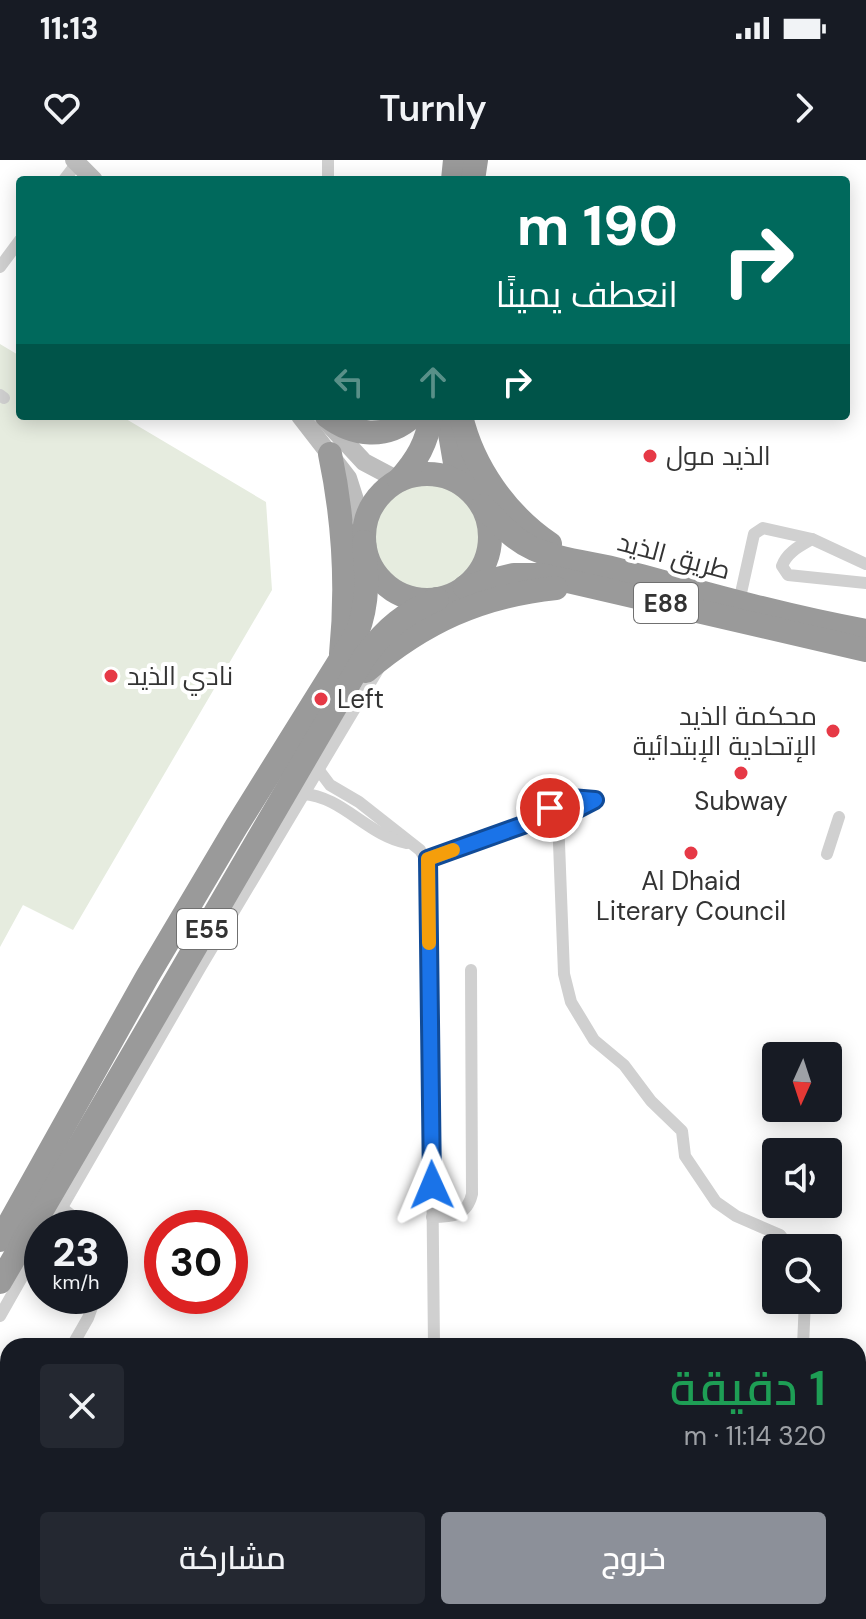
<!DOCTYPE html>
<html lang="ar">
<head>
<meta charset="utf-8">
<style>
  body { margin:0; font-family:"DM Sans",Cairo,sans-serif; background:#242831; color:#f1f3f6; direction:rtl; height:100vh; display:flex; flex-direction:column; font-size:30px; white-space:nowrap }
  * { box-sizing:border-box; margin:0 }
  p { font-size:26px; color:#9ea1a6 }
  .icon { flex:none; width:44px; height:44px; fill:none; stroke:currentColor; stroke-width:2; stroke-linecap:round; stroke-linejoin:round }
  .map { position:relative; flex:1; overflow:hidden; direction:ltr }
  .drawer { position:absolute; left:0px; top:1178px; width:866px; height:282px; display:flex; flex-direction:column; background:#171b24; border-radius:24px 24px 0 0; box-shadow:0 4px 20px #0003; direction:rtl }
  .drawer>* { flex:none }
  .hud { position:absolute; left:16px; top:16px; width:834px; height:244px; border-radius:8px; box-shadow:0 4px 20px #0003; direction:rtl; background:#00695c; color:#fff; overflow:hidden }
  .needle { width:52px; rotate:183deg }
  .controls { position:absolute; left:762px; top:882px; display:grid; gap:16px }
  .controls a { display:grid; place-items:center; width:80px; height:80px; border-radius:8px; background:#171b24; box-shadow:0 4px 20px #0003; font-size:40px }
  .speed { position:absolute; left:24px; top:1050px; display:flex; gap:16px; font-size:40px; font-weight:700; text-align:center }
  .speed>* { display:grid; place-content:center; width:104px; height:104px; border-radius:50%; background:#171b24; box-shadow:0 4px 20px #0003; line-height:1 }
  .speed small { font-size:20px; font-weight:400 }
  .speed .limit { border:12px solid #d22; background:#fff; color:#111 }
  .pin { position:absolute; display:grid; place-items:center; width:68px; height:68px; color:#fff; margin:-34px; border:4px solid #fff; border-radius:50%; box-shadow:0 2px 8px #0007 }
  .me { position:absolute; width:88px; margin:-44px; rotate:359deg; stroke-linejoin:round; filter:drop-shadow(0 0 6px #0008) }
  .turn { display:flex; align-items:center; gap:28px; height:168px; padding:0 40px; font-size:36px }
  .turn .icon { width:104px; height:104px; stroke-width:2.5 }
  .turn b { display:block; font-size:56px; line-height:68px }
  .lanes { display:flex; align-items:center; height:76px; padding:0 40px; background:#0003; justify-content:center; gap:40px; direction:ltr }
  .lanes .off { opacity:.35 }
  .round { display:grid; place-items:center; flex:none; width:84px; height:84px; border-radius:8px; background:#242831 }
  .head { display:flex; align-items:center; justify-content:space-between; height:136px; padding:0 40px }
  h1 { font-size:48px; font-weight:600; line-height:60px; color:#1e9e55 }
  .primary-button { display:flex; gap:16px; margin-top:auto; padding:16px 40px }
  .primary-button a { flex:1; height:92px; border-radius:8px; background:#8c9099; color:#fff; font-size:32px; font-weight:600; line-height:92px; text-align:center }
  .primary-button a+a { background:#242831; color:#f1f3f6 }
  .status { display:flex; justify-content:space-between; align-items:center; height:56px; padding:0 40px; background:#171b24; direction:ltr }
  .status svg { height:22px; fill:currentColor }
  header { display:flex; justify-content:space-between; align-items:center; height:104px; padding:0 40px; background:#171b24; font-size:36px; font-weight:600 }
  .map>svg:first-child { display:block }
</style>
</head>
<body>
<div class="status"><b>11:13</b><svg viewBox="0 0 49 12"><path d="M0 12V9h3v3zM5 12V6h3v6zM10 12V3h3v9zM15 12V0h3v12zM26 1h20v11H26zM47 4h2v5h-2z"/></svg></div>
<header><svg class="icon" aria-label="forward" viewBox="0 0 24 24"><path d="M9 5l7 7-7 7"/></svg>Turnly<svg class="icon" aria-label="heart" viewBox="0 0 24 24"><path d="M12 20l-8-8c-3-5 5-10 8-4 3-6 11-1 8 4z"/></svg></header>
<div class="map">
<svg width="866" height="1459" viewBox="0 0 866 1459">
  <rect width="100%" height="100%" fill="#fff"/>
  <g fill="#e6ecdf">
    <polygon points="0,184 20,196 20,256 121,256 266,342 272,430 73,770 23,745 0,787"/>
    <circle cx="426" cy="376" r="53"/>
  </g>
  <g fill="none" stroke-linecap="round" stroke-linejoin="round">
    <g stroke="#d0d0d0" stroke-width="12">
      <polyline points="328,0 328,20"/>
      <polyline points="64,20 77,3"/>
      <polyline points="0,107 20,80"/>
      <polyline points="0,235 4,238"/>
      <path d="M812,379C800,386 787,392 782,406L788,415L866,423"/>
      <polyline points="739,442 754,374 763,368 812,379 866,404"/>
      <polyline points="318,609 330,625 359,642 420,690 429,705 434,1186"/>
      <path d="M303,634C342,636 368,676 407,683"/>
      <polyline points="558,657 564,814 571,842 594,880 624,905 651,941 682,971 685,996 716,1042 736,1056 780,1075 790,1088"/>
      <path d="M540,659C556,642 572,634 595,640"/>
      <polyline points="827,694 839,657"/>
      <polyline points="428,699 540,659 574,652 595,640"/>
      <polyline points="62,1048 88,1068"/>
      <path d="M432,1057C452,1057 467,1056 472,1034L471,810"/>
      <polyline points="50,1068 200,808 379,508"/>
      <polyline points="0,1156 42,1082"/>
      <polyline points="72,1186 88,1158 96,1136"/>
      <polyline points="803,1186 805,1140"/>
      <polyline points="858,1392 866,1407"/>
      <polyline points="374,1459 378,1452"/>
    </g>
    <g stroke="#bdbdbd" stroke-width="18">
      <polyline points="74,0 94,20"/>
      <polyline points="300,256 348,318 364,368"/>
      <polyline points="324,259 364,302 398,320"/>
    </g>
    <g stroke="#9a9a9a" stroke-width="24">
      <polyline points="453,20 455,0"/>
      <polyline points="473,20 476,0"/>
      <path d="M327,256C353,276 387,280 413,256"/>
      <polyline points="447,256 455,303 468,328"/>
      <path d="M461,256C473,307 506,354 550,384"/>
      <path d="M330,294C344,361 348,425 341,494"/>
      <circle cx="427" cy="377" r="63"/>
      <path d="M399,320C417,300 427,283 431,256"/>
      <path d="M483,346C498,362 513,380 534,389C562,401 594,403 623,411C703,433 784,456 866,471"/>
      <polyline points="465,427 514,415 542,415 866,490"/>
      <path d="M366,511C424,462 480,436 556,428"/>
      <path d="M0,1080L147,817L236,667L357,473C369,442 367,415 364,382"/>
      <path d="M0,1122L365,496C388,466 404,454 437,439"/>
    </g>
  </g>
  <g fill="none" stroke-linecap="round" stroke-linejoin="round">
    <defs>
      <polyline id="route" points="432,1025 428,699 540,659 566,655 595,640 571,638 550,648"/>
    </defs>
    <use href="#route" stroke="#114b97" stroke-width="20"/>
    <use href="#route" stroke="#1a73e8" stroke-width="14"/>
    <polyline stroke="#f59e0b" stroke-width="14" points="429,783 428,699 453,690"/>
  </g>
  <g fill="#e63946" stroke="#fff" stroke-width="3">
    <circle cx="650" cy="296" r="8"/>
    <circle cx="111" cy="516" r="8"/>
    <circle cx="321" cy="539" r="8"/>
    <circle cx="833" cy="571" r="8"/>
    <circle cx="741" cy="613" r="8"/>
    <circle cx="691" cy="693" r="8"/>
  </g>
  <g text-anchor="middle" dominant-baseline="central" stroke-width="8" stroke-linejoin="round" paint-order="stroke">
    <g fill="#fff" stroke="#707070" stroke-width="2">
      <rect x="634" y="423" width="64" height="40" rx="6"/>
      <rect x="177" y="749" width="60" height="40" rx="6"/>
    </g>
    <g font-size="24" font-weight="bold" fill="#333">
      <text x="666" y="443">E88</text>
      <text x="207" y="769">E55</text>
    </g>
    <g font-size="26" fill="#333" stroke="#fff" text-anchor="start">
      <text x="666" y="296">الذيد مول</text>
      <text x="127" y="516">نادي الذيد</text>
      <text x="337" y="539">Left</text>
      <text x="817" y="556" text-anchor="end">محكمة الذيد<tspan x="817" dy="30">الإتحادية الإبتدائية</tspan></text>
      <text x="741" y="641" text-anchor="middle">Subway</text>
      <text x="691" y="721" text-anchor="middle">Al Dhaid<tspan x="691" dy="30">Literary Council</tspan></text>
    </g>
    <g font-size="26" fill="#333" stroke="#fff">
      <text transform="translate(674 396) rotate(15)">طريق الذيد</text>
    </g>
  </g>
</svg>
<div class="controls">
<a><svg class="needle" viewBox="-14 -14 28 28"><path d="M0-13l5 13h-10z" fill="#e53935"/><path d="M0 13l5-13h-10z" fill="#9ea1a6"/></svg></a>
<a><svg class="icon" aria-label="sound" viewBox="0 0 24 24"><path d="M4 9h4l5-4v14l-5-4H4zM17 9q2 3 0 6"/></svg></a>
<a><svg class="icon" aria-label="search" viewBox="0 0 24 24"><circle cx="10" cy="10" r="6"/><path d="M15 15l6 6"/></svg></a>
</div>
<div class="speed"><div>23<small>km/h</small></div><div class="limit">30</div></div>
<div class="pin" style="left:550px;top:648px;background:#d93025"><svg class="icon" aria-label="arrive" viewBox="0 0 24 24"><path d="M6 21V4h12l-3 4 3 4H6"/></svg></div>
<svg class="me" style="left:432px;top:1025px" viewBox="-20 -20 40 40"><path d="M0-17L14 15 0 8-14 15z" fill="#1a73e8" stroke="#fff" stroke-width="4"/></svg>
<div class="hud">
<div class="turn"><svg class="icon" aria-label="right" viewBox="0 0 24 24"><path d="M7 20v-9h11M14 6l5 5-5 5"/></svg><div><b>190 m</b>انعطف يمينًا</div></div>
<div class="lanes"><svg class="icon off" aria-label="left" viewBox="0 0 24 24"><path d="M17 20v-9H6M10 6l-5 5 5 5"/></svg><svg class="icon off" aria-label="ahead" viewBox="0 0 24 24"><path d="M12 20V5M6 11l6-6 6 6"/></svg><svg class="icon" aria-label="right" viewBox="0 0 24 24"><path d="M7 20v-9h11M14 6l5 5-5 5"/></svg></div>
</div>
<section class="drawer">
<div class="head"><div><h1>1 دقيقة</h1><p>320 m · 11:14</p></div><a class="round"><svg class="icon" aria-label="close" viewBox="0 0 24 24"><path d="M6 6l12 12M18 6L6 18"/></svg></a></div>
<div class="primary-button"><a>خروج</a><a>مشاركة</a></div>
</section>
</div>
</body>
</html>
